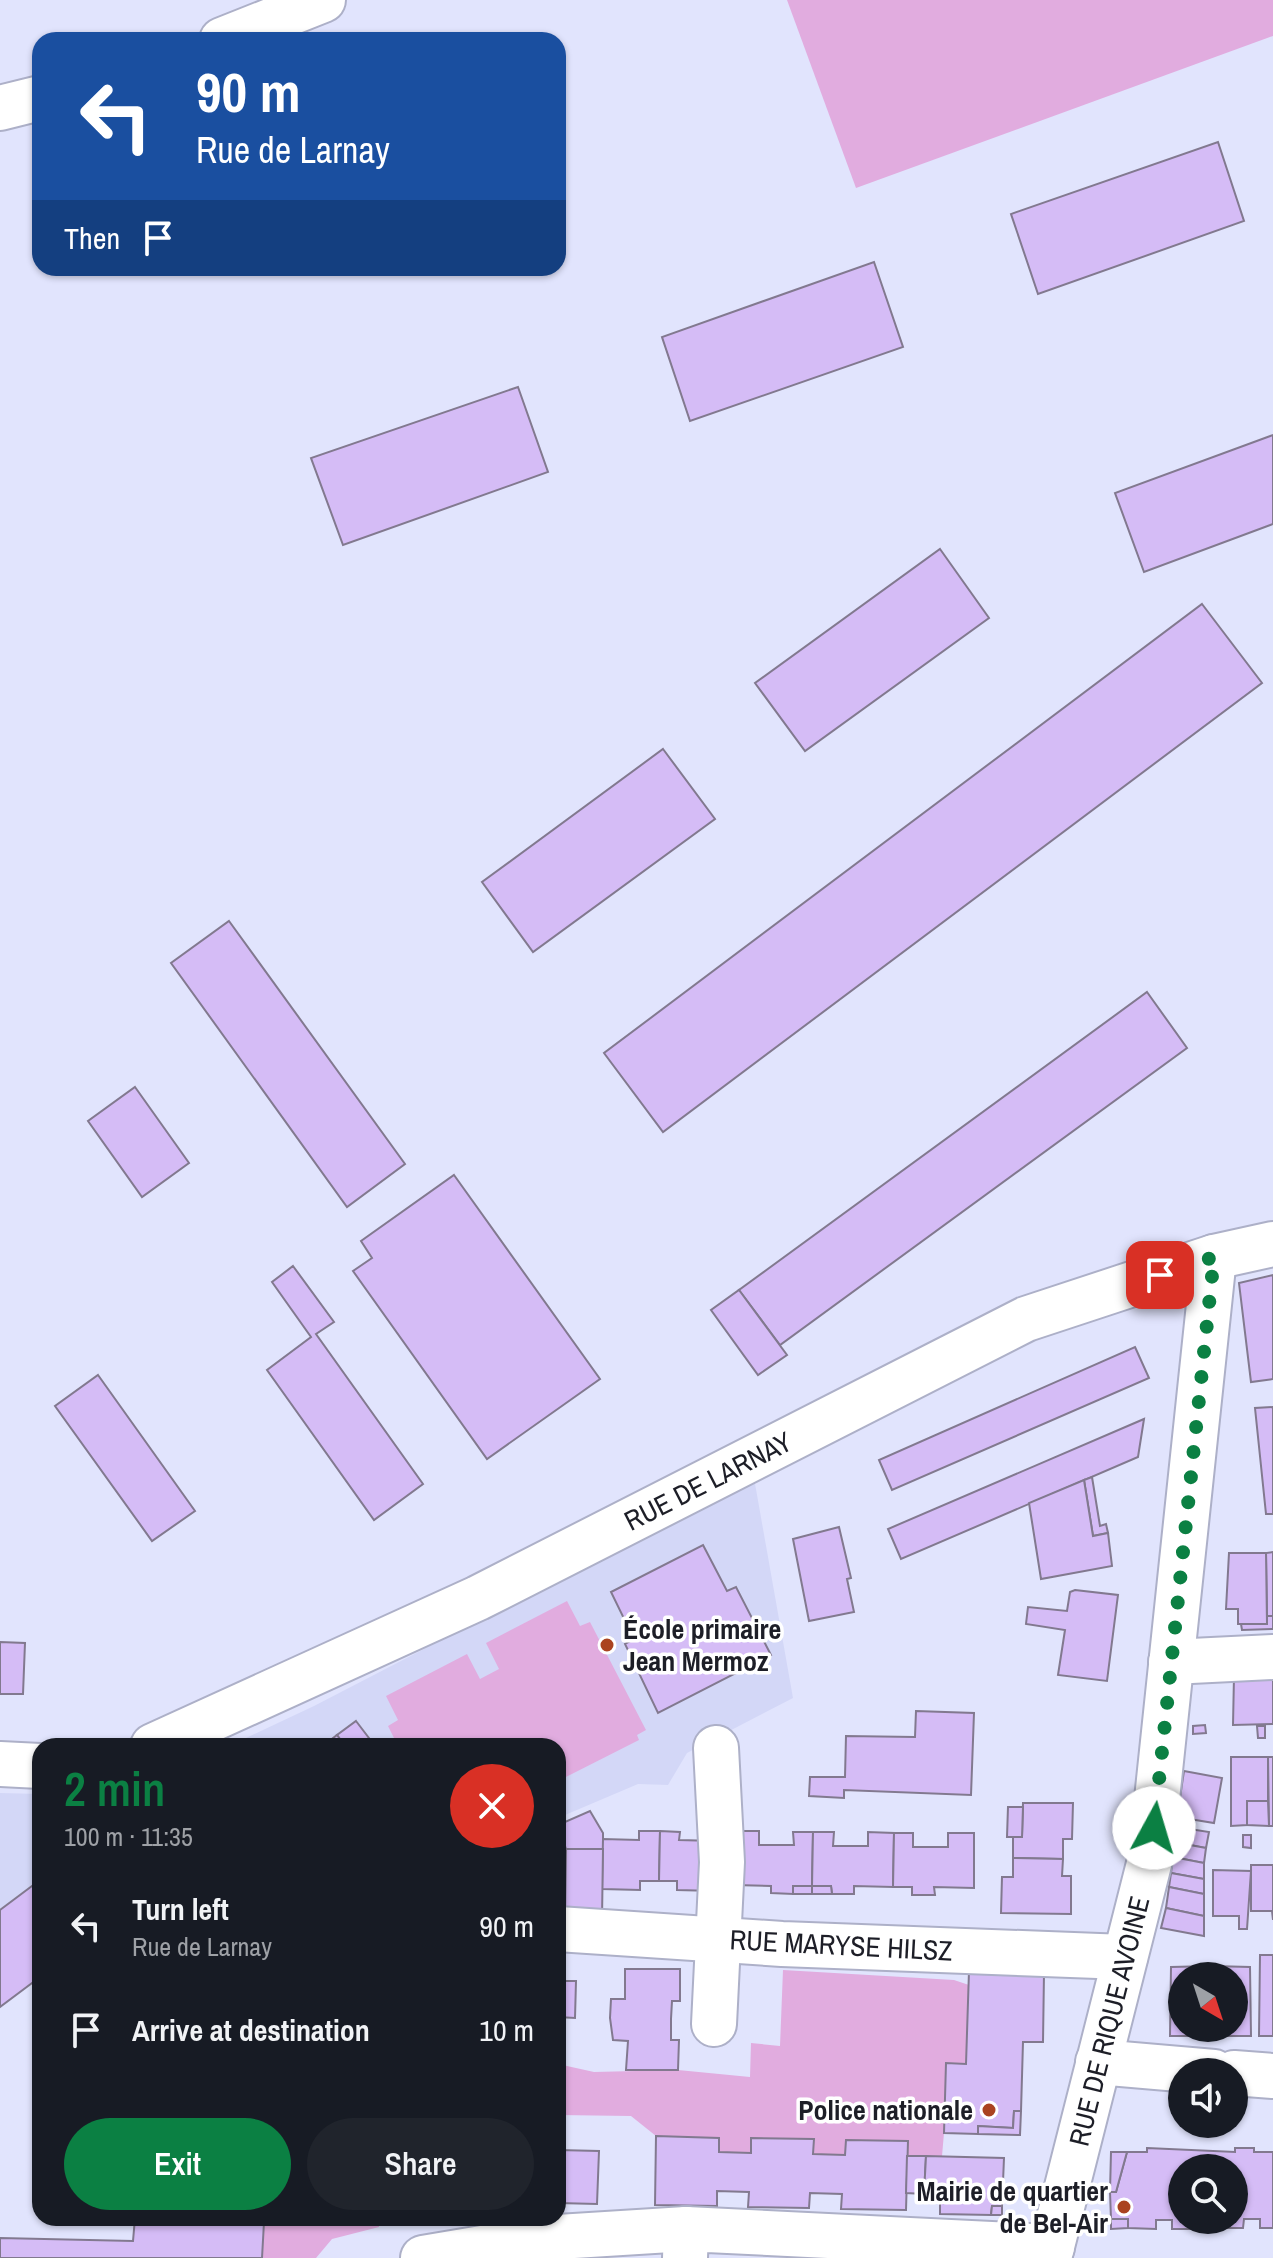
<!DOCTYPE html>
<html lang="en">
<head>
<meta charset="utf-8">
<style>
  body { margin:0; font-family:"Archivo Narrow",sans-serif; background:#20242c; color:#f1f3f6; height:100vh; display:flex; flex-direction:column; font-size:30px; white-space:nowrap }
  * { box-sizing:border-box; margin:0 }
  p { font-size:26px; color:#9ea1a6 }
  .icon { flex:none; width:44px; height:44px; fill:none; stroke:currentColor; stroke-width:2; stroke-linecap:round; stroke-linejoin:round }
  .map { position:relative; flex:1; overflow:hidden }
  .drawer { position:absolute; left:32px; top:1738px; width:534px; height:488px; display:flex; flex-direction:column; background:#171b24; border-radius:24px; box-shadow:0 2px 6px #0004 }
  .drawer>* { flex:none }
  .banner { position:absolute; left:32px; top:32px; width:534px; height:244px; border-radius:24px; box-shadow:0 2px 6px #0004; background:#1a4fa0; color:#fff; overflow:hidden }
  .needle { width:52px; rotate:141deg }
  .tools { position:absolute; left:1168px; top:1962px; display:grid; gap:16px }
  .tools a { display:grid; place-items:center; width:80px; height:80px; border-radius:50%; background:#171b24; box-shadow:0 2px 6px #0004; font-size:40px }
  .pin { position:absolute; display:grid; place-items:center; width:68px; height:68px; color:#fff; margin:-34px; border-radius:16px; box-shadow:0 4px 12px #0006 }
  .me { position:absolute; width:88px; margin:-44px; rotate:6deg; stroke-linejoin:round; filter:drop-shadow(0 0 6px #0008) }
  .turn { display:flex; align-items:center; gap:28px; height:168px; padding:0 32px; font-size:36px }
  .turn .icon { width:104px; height:104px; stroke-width:2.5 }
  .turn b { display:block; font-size:56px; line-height:68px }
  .then { display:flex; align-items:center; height:76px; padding:0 32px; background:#0003; gap:16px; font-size:30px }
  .round { display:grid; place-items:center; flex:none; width:84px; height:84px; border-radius:42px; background:#20242c }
  .headline { display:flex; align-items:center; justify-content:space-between; height:136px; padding:0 32px }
  h1 { font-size:48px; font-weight:600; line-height:60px; color:#0b8043 }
  .button { display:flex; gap:16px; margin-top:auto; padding:16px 32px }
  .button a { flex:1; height:92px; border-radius:48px; background:#0b8043; color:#fff; font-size:32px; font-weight:600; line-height:92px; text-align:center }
  .button a+a { background:#20242c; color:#f1f3f6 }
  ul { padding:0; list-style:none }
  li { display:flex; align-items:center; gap:24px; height:104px; padding:0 32px }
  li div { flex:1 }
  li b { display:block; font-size:30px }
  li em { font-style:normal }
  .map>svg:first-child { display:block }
</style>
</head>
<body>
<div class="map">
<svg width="1273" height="2258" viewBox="0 0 1273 2258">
  <rect width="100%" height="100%" fill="#e1e4fd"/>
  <g fill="#d3d7f7">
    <polygon points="754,1478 793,1698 687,1753 668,1785 638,1784 558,1818 558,1746 229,1746 314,1706"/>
    <polygon points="0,1793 40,1794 40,1977 0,2007"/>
  </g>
  <g fill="#e1acdf">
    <polygon points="787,0 1273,0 1273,36 856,188"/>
    <polygon points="567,1601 580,1626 590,1622 646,1730 637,1735 639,1740 558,1781 558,1746 398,1746 388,1726 398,1720 386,1696 467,1654 480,1679 499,1669 486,1643"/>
    <polygon points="783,1970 954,1980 969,1985 966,2064 944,2133 942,2156 907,2156 846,2140 845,2155 813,2154 813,2139 752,2138 751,2153 719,2152 719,2138 656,2136 631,2116 558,2115 558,2064 594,2072 678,2070 750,2077 751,2043 780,2046"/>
    <polygon points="135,2218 378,2218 379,2227 332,2239 316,2258 262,2258 263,2222"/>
  </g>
  <g fill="#d5bcf6" stroke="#82798f" stroke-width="2">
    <polygon points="1218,142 1244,221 1038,294 1011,214"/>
    <polygon points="874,262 903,347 690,421 662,337"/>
    <polygon points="518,387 548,472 343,545 311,458"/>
    <polygon points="1273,435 1273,524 1144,572 1115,493"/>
    <polygon points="940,549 989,618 805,751 755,683"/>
    <polygon points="1202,604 1262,683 663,1132 604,1053"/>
    <polygon points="663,749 715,819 533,952 482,882"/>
    <polygon points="229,921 405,1164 347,1207 171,963"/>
    <polygon points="1147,992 1187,1048 780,1345 739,1290"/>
    <polygon points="135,1087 189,1163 142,1197 88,1121"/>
    <polygon points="454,1175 600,1379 487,1459 353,1271 372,1258 361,1241"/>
    <polygon points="293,1266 334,1322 316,1334 423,1484 374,1520 267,1370 311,1337 272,1282"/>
    <polygon points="1273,1275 1273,1379 1251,1382 1239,1283"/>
    <polygon points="739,1290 787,1355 758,1375 711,1310"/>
    <polygon points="1135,1347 1149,1378 892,1490 879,1460"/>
    <polygon points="98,1375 195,1511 152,1541 55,1406"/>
    <polygon points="1273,1407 1273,1514 1266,1514 1255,1408"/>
    <polygon points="1144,1419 1138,1457 901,1559 888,1529"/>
    <polygon points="1092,1477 1100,1526 1106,1524 1108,1533 1093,1536 1084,1480"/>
    <polygon points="1084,1480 1093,1536 1108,1533 1112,1566 1041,1579 1029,1503"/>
    <polygon points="839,1527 851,1578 847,1579 854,1612 809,1621 793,1539"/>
    <polygon points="703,1545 727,1591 736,1587 771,1655 658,1713 625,1644 634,1639 611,1592"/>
    <polygon points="1273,1552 1273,1616 1267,1616 1266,1553"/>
    <polygon points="1229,1553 1266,1553 1267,1624 1238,1624 1238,1609 1226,1609"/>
    <polygon points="1075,1590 1118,1595 1107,1681 1058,1675 1065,1630 1026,1624 1028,1607 1067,1611 1070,1592"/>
    <polygon points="1267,1616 1273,1616 1273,1629 1242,1630 1241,1624 1267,1624"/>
    <polygon points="0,1642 25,1643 23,1694 0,1694"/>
    <polygon points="1234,1676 1273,1676 1273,1724 1233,1725"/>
    <polygon points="916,1711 974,1713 971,1795 844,1790 844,1798 809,1796 810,1777 845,1777 846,1736 915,1737"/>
    <polygon points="356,1721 375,1746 345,1746 337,1735"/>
    <polygon points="1205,1725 1206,1733 1193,1734 1193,1726"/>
    <polygon points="1257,1726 1265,1726 1265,1738 1258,1738"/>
    <polygon points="337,1735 345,1746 323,1746"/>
    <polygon points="1231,1757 1268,1757 1268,1801 1247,1801 1247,1825 1231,1826"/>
    <polygon points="1268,1757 1273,1757 1273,1826 1269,1826"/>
    <polygon points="1184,1771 1222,1778 1214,1823 1177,1817"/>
    <polygon points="1247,1801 1268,1801 1269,1826 1247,1825"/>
    <polygon points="1023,1803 1073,1803 1072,1839 1063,1839 1063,1859 1013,1858 1013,1837 1022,1837"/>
    <polygon points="1008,1807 1023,1807 1022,1837 1007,1837"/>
    <polygon points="590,1811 603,1833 603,1849 566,1849 558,1825"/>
    <polygon points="1177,1827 1209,1832 1206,1848 1174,1842"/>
    <polygon points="639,1831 660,1831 659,1881 640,1881 640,1890 602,1889 603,1839 639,1840"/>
    <polygon points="660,1831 680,1832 679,1840 716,1841 715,1891 677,1890 677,1881 659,1881"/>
    <polygon points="735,1831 759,1831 759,1845 794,1845 793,1832 813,1832 812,1886 793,1886 793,1894 771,1893 771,1886 734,1885"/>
    <polygon points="813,1832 834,1832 833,1846 868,1846 868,1832 894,1833 893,1887 854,1886 854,1894 832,1894 831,1886 812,1886"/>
    <polygon points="894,1833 913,1833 913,1847 948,1847 948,1833 974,1833 974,1888 934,1887 935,1895 912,1895 912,1887 893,1887"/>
    <polygon points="1243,1835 1251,1835 1251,1848 1243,1847"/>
    <polygon points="1174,1842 1206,1848 1204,1863 1173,1857"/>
    <polygon points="566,1849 603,1849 602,1919 565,1918"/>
    <polygon points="1173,1857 1204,1863 1204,1879 1171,1873"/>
    <polygon points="1013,1858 1063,1859 1062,1876 1071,1876 1071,1914 1001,1913 1002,1877 1013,1877"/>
    <polygon points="1251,1865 1273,1865 1273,1920 1272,1911 1251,1911"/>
    <polygon points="1213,1870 1251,1871 1247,1929 1239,1929 1239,1916 1213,1916"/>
    <polygon points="1171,1873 1204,1879 1204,1894 1169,1887"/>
    <polygon points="40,1880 40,1977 0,2007 0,1910"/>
    <rect x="793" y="1886" width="19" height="8"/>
    <polygon points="812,1886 831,1886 832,1894 812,1894"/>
    <polygon points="1169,1887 1204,1894 1204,1916 1166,1908"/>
    <polygon points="1166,1908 1204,1916 1204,1936 1161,1928"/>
    <polygon points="1260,1955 1273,1955 1273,2036 1259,2036"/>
    <polygon points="1212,1966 1212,1976 1182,1976 1182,2028 1212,2028 1212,2036 1170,2036 1171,1967"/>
    <polygon points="1212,1966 1250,1967 1251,2036 1212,2036 1212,2028 1234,2028 1234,1976 1212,1976"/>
    <polygon points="625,1969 680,1969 680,2001 672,2001 671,2019 671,2040 679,2040 678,2070 626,2070 628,2041 613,2040 610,2018 611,1999 625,1999"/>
    <polygon points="969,1971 1044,1973 1043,2042 1023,2042 1021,2111 1014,2111 1013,2128 978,2126 978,2134 944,2133 946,2063 966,2064"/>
    <polygon points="558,1981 576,1981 575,2018 558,2017"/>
    <polygon points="1014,2111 1021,2111 1020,2135 978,2134 978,2126 1013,2128"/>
    <polygon points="656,2136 719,2138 719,2152 751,2153 751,2138 814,2139 813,2154 845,2155 846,2140 908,2141 906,2210 841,2209 842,2194 810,2193 809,2208 748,2207 749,2192 717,2191 717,2206 655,2205"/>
    <polygon points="1147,2148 1235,2152 1235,2148 1254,2148 1254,2152 1273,2152 1273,2228 1260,2228 1260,2219 1244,2219 1243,2228 1217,2228 1216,2220 1234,2220 1234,2168 1182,2168 1182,2220 1200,2220 1200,2229 1172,2229 1172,2220 1156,2220 1156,2229 1128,2228 1128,2219 1111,2219 1110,2192 1116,2192 1127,2152 1147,2152"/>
    <polygon points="558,2150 599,2151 597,2204 558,2203"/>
    <polygon points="1111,2152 1127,2152 1116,2192 1110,2192"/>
    <polygon points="907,2156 926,2156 924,2194 906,2193"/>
    <polygon points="926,2156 1004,2158 1002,2206 992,2206 991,2215 940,2214 940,2194 924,2194"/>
    <polygon points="992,2206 1002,2206 1002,2215 991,2215"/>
    <polygon points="135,2218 264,2222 262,2258 0,2258 0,2238 133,2241"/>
    <polygon points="1111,2219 1128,2219 1128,2228 1111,2229"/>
  </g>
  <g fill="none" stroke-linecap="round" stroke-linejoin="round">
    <defs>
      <g id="minor">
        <polyline points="222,40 323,0"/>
        <polyline points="0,108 40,98"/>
        <polyline points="1171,1662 1273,1657"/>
        <polyline points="153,1746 478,1598 1026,1319 1214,1257 1273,1244"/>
        <polyline points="0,1764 40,1766"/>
        <polyline points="558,1929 782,1944 1125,1957"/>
        <polyline points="714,2024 722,1862 716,1748"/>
        <polyline points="1098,2062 1214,2072"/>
        <polyline points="1234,2073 1273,2076"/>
        <polyline points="423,2258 542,2238 686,2229"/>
        <polyline points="685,2258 686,2229 1052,2247"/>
        <polyline points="1049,2258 1151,1856 1214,1257"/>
      </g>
    </defs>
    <use href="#minor" stroke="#adb0c8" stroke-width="48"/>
    <use href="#minor" stroke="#fff" stroke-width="44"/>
  </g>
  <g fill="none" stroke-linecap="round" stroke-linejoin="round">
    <polyline stroke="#0b8043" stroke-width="14" stroke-dasharray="0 25.2" points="1154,1828 1214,1257 1160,1275"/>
  </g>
  <g fill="#aa4320" stroke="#fff" stroke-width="3">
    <circle cx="607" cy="1645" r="8"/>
    <circle cx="989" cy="2110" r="8"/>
    <circle cx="1124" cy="2207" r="8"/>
  </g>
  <g text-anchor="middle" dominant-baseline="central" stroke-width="7" stroke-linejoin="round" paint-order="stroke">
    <g font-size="28" fill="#1d1e27" stroke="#fff">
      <text transform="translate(708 1481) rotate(-27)">RUE DE LARNAY</text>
      <text transform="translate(841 1945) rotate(3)">RUE MARYSE HILSZ</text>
      <text transform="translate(1109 2021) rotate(-76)">RUE DE RIQUE AVOINE</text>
    </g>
    <g font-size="28" font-weight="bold" fill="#1d1e27" stroke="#fff" text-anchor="end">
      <text x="623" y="1629" text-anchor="start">École primaire<tspan x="623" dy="32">Jean Mermoz</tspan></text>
      <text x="973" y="2110">Police nationale</text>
      <text x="1108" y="2191">Mairie de quartier<tspan x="1108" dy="32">de Bel-Air</tspan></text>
    </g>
  </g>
</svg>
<div class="tools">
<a><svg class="needle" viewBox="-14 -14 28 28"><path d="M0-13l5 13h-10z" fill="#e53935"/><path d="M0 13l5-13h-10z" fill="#9ea1a6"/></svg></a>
<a><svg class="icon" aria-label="sound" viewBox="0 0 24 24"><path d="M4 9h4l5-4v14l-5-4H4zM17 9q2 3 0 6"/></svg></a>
<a><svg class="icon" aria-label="search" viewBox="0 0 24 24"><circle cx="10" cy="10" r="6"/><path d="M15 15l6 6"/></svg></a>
</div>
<div class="pin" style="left:1160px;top:1275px;background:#d93025"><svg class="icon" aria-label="arrive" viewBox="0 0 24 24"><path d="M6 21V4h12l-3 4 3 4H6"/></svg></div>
<svg class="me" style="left:1154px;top:1828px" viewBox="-20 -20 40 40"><circle r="19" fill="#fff"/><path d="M0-13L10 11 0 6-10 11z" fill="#0b8043"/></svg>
<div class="banner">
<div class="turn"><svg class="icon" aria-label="left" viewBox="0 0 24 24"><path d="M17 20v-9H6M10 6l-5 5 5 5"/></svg><div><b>90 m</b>Rue de Larnay</div></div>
<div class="then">Then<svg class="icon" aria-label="arrive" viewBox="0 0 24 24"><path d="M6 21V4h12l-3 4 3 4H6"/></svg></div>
</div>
<section class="drawer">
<div class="headline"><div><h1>2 min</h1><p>100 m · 11:35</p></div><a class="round" style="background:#d93025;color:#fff"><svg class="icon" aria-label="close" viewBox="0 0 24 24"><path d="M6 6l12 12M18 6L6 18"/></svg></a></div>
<ul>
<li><svg class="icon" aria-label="left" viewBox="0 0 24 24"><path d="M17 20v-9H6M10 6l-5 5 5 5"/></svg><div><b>Turn left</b><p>Rue de Larnay</p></div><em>90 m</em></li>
<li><svg class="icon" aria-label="arrive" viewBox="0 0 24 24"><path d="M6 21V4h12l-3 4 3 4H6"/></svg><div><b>Arrive at destination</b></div><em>10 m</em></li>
</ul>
<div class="button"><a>Exit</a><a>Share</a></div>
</section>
</div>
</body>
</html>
